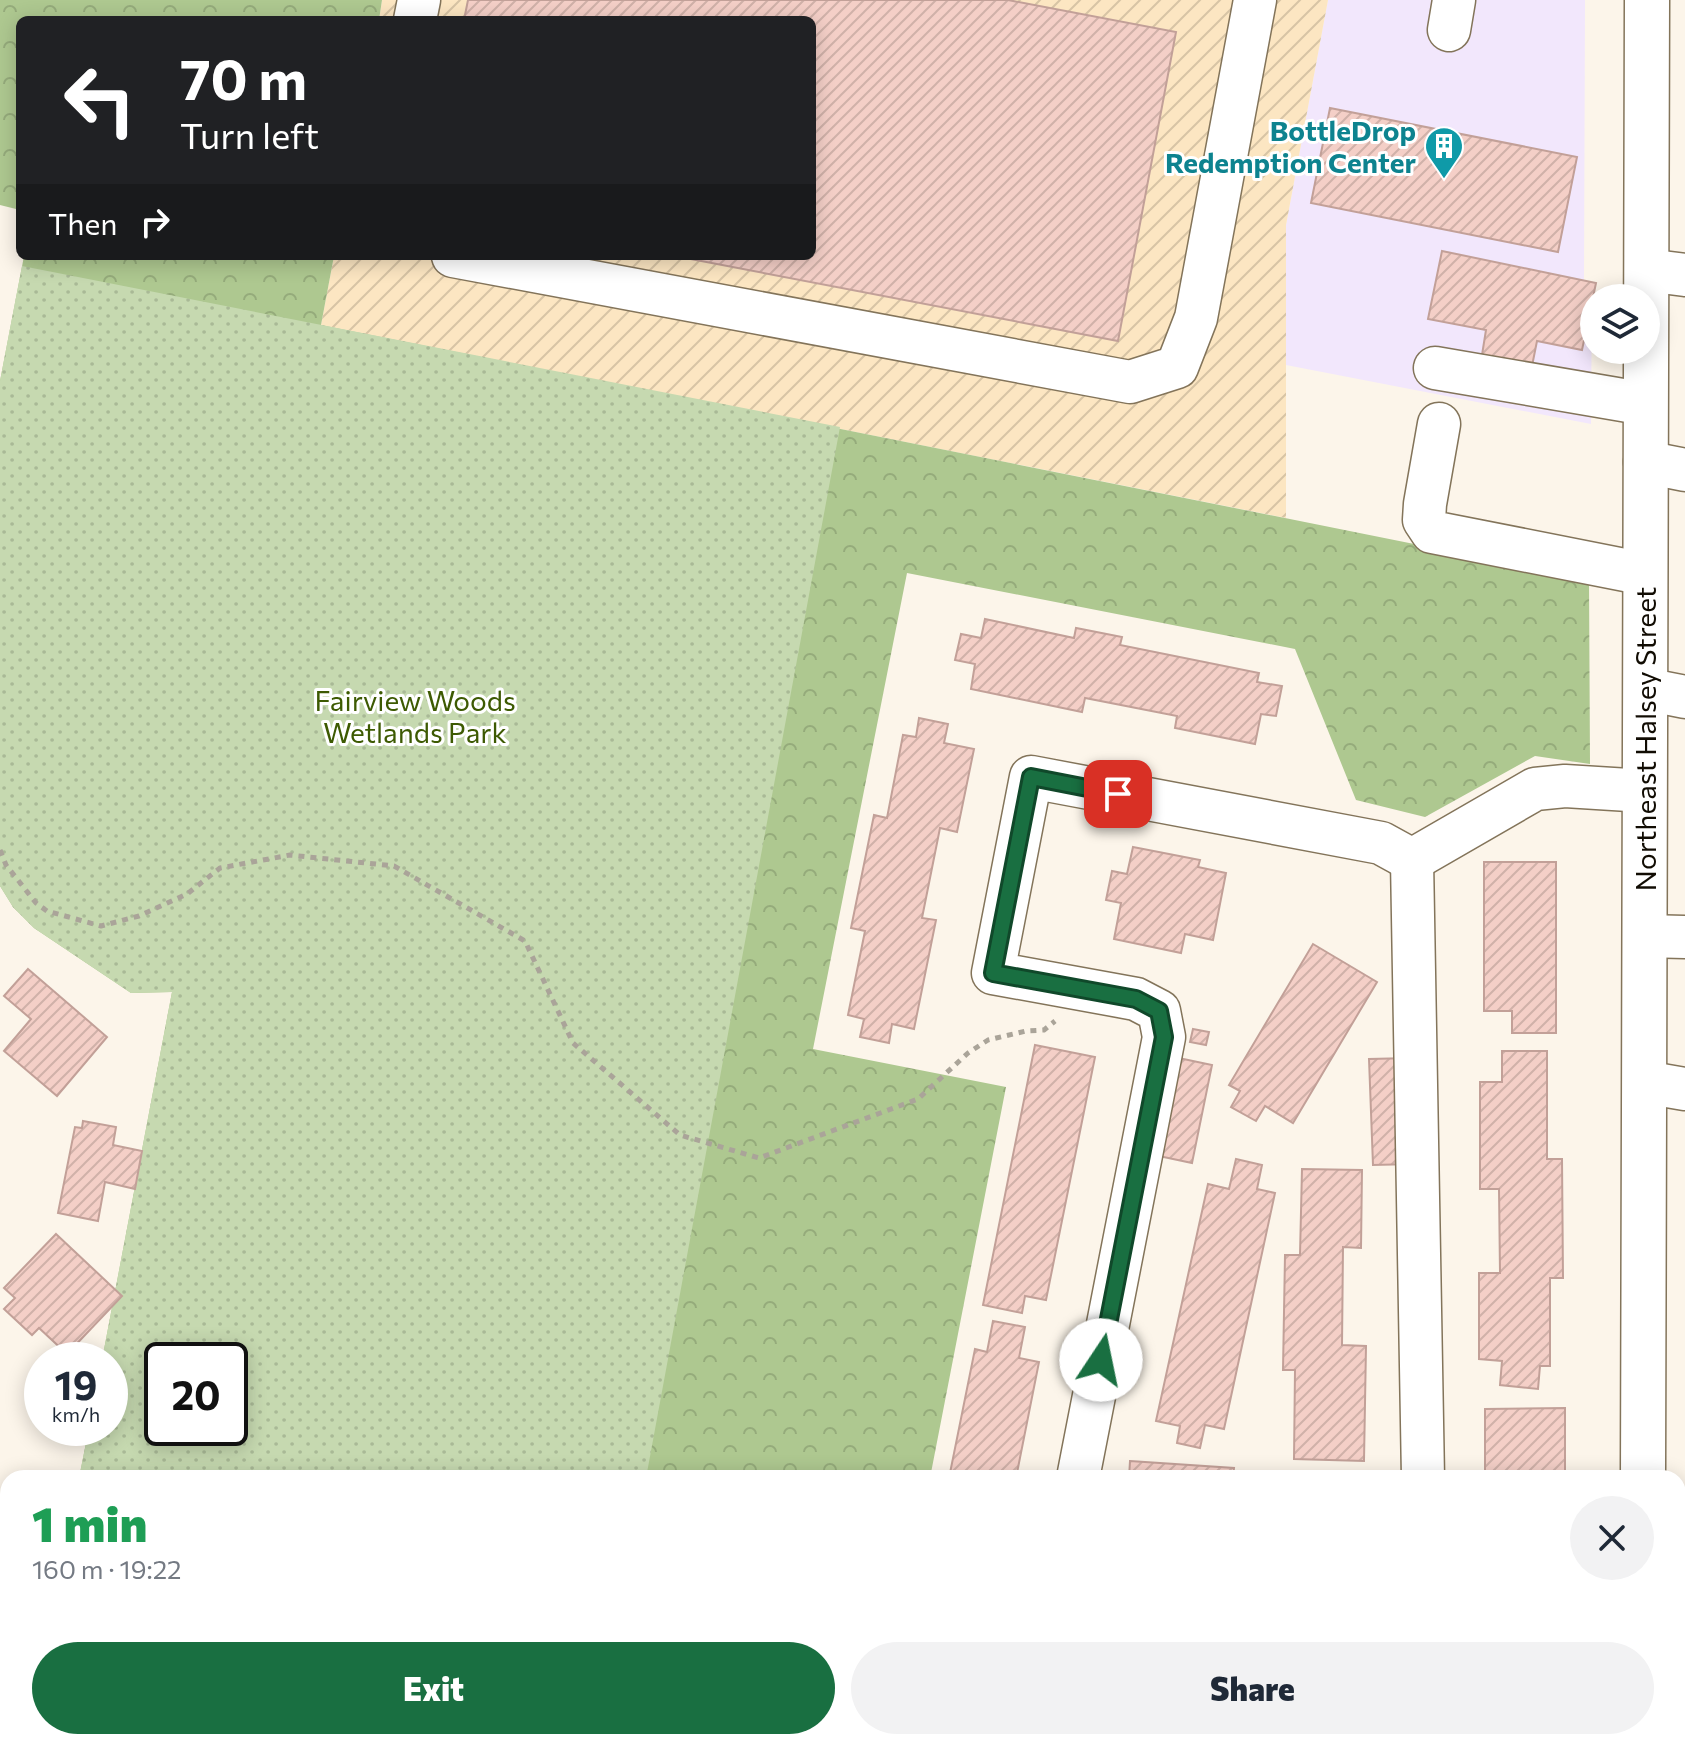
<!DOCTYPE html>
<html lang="en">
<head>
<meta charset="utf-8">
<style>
  body { margin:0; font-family:Commissioner,sans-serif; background:#f2f2f3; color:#1f2937; height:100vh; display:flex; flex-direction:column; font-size:30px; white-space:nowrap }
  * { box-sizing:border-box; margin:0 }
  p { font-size:26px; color:#747a83 }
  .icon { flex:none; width:44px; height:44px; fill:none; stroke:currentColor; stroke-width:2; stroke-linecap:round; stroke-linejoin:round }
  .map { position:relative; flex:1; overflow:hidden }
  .side { position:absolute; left:0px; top:1470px; width:1686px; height:280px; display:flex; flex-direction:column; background:#fff; border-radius:24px 24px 0 0; box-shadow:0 4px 20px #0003 }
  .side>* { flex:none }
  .guide { position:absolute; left:16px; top:16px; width:800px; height:244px; border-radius:12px; box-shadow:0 4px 20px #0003; background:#202124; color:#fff; overflow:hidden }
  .fabs { position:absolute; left:1580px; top:284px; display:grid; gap:16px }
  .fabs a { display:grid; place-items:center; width:80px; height:80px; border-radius:50%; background:#fff; box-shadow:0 4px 20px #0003; font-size:40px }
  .speed { position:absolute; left:24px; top:1342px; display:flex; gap:16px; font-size:40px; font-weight:700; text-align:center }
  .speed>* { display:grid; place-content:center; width:104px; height:104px; border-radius:50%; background:#fff; box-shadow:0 4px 20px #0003; line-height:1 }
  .speed small { font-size:20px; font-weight:400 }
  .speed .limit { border:4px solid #111; border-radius:12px; background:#fff; color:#111 }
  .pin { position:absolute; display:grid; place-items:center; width:68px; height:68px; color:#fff; margin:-34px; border-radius:16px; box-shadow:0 4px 12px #0006 }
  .me { position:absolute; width:88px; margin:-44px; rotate:11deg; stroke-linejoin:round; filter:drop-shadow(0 0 6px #0008) }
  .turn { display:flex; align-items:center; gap:28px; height:168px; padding:0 32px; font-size:36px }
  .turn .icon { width:104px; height:104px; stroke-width:2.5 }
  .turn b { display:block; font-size:56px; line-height:68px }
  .then { display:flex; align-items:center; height:76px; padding:0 32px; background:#0003; gap:16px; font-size:30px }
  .round { display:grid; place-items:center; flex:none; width:84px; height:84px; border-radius:42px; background:#f2f2f3 }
  .head { display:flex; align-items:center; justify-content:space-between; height:136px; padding:0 32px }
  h1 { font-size:48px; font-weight:800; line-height:60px; color:#1e9e55 }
  .button { display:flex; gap:16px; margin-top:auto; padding:16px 32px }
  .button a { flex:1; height:92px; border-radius:48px; background:#196f41; color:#fff; font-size:32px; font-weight:800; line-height:92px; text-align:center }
  .button a+a { background:#f2f2f3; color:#1f2937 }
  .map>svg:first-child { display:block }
</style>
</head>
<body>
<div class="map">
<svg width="1685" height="1750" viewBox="0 0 1685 1750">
  <defs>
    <pattern id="industrial-furrows" width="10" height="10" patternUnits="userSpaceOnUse" patternTransform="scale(2)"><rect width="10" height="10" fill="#fce6c2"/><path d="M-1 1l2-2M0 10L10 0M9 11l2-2" fill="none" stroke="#d7c4a5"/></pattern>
    <pattern id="forest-crowns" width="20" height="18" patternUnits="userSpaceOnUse" patternTransform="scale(2)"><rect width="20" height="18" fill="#aec890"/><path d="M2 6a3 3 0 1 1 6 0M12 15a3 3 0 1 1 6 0" fill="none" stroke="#95ab7b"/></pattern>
    <pattern id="park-dots" width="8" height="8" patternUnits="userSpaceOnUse" patternTransform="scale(2)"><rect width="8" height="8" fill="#c6d9b0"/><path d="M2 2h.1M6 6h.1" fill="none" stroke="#a9b996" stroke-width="1.8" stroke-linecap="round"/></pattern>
    <pattern id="building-hatch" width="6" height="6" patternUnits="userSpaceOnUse" patternTransform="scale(2)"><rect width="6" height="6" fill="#f4cfc7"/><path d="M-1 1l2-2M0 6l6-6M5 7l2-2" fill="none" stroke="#d0b1a9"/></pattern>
  </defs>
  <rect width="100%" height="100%" fill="#fcf5ea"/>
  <polygon fill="#f2e7fc" points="1328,0 1585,0 1584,283 1592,285 1591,424 1286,365 1286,225"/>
  <polygon fill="url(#industrial-furrows)" points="382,0 1328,0 1286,225 1286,518 321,325 334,256 812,256 812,20 379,20"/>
  <g fill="url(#forest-crowns)" fill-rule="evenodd">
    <polygon points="0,0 382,0 379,20 20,20 20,210 0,205"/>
    <path d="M24,256H334L321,325L1589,579L1590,764L1535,756L1425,817L1356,800L1295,649L907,573L813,1049L1006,1087L930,1478H79L89,1428H110V1360H102L172,992L131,993L34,928L13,907L0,886V381ZM162,1360H230V1428H162Z"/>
  </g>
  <path fill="url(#park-dots)" fill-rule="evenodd" d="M22,266L840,427L646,1478H79L89,1428H110V1360H102L172,992L131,993L34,928L13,907L0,886V381ZM162,1360H230V1428H162Z"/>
  <g fill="url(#building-hatch)" stroke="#c2a098" stroke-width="2">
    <polygon points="468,0 1008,0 1176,32 1118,341 675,256 812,256 812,20 464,20"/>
    <polygon points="1330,108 1577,157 1558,252 1311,203"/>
    <polygon points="1442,251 1596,283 1582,350 1537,341 1532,366 1482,355 1486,330 1428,319"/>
    <polygon points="985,619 1074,638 1076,628 1122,637 1120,645 1259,673 1257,682 1282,686 1276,716 1261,714 1255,744 1175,728 1177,716 1085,698 1082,712 971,689 975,664 955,660 961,634 981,638"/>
    <polygon points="919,718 948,724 944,743 974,749 957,832 940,828 922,918 936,920 914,1029 892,1024 889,1043 860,1037 864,1019 848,1015 865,931 851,928 874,815 887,818 903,735 916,737"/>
    <polygon points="1133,847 1200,860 1198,867 1226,873 1213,940 1185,934 1181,953 1114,939 1121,903 1106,900 1112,871 1127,874"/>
    <polygon points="1484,862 1556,862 1556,1033 1512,1033 1512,1011 1484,1011"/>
    <polygon points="1313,944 1377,982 1293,1123 1265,1106 1256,1121 1231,1107 1240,1091 1229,1085"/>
    <polygon points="28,969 107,1037 57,1096 4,1051 31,1019 4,996"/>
    <polygon points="1193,1029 1209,1032 1206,1045 1190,1042"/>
    <polygon points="1035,1045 1095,1057 1046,1300 1025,1296 1022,1313 983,1305"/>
    <polygon points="1502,1051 1547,1051 1547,1159 1562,1159 1563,1278 1550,1278 1550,1366 1540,1366 1538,1389 1500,1385 1502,1361 1479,1359 1479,1273 1500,1273 1499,1189 1480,1189 1480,1082 1502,1082"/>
    <polygon points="1174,1057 1212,1065 1192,1163 1154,1155"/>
    <polygon points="1410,1058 1414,1164 1373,1165 1369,1059"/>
    <polygon points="83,1121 116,1127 113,1145 142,1151 135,1189 105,1182 98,1221 58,1213 75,1127 82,1128"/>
    <polygon points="1236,1159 1262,1165 1257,1189 1275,1193 1224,1429 1205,1425 1200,1448 1177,1443 1180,1426 1156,1421 1208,1184 1229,1189"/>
    <polygon points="1302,1169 1362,1170 1361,1248 1343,1247 1342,1345 1366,1346 1364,1461 1294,1459 1295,1370 1283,1370 1285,1255 1300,1255"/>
    <polygon points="56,1234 122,1296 67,1354 39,1328 32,1335 4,1309 15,1298 4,1288"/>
    <polygon points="993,1321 1025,1327 1019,1358 1039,1362 1016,1478 949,1478 975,1349 987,1352"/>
    <polygon points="1565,1408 1565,1478 1485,1478 1485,1409"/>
    <polygon points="1130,1461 1234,1468 1233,1478 1129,1478"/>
    <polygon points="0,1566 8,1568 8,1647 1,1646 0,1652"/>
    <polygon points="597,1742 660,1742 662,1750 576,1750 575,1747"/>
    <polygon points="1056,1742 1287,1742 1286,1750 1055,1750"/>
    <polygon points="1317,1742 1353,1744 1353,1742 1386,1742 1431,1750 1316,1750"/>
  </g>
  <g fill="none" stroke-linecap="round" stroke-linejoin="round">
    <defs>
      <g id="minor">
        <polyline points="415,20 419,0"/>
        <polyline points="1449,30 1454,0"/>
        <polyline points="453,256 1130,382 1177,367 1196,318 1255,0"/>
        <polyline points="1646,270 1685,275"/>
        <polyline points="1435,368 1646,404"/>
        <polyline points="1439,424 1425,504 1424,520 1432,532 1645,574"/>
        <polyline points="1645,462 1685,470"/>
        <polyline points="1645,689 1685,697"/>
        <polyline points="1412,860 1423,1478"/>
        <polyline points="1412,860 1535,789 1565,786 1645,791"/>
        <polyline points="1644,936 1685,937"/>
        <polyline points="1644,1082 1685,1089"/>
        <polyline points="1078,1478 1164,1037 1159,1011 1136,999 993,973 1031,777 1381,843 1412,860"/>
        <polyline points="1678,1511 1685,1511"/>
        <polyline points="288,1742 335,1750"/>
        <polyline points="36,1750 46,1742"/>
      </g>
      <g id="major">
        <polyline points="1643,1478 1647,0"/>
        <polyline points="1642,1750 1642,1742"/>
      </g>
    </defs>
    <use href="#minor" stroke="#83745a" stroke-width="45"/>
    <use href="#major" stroke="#83745a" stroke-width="47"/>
    <g stroke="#aaa499" stroke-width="5" stroke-dasharray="6 6" stroke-linecap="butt">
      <polyline points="0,850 6,865 36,903 47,911 101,926 139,916 187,894 220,868 290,855 394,866 525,941 573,1043 680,1135 759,1158 918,1099 968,1053 988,1040 1026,1031 1044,1030 1055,1021"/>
      <polyline points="1040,1750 1042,1742"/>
    </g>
    <use href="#minor" stroke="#fff" stroke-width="42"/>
    <use href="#major" stroke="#fff" stroke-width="44"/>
  </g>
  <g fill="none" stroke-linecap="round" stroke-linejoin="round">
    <defs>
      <polyline id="route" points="1101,1360 1164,1037 1159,1011 1136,999 993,973 1031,777 1118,794"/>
    </defs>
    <use href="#route" stroke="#10482a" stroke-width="20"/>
    <use href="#route" stroke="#196f41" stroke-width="14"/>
  </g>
  <defs>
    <symbol id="building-pin" viewBox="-11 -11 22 30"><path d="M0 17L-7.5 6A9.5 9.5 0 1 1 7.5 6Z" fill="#0f9aa8" stroke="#fff"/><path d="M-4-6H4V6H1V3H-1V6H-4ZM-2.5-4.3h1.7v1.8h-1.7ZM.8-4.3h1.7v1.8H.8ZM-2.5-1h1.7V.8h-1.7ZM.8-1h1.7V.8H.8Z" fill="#fff"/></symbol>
  </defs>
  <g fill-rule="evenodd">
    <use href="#building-pin" x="1422" y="124" width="44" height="60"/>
  </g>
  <g text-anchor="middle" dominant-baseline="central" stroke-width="6" stroke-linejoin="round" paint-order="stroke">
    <g font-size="28" font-weight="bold" fill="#0d838f" stroke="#fff" text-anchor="end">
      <text x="1416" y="130">BottleDrop<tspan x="1416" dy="32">Redemption Center</tspan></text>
    </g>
    <g font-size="28" fill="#3d5a02" stroke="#fff">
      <text x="415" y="700">Fairview Woods<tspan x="415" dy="32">Wetlands Park</tspan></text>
    </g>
    <g font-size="28" fill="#110c03" stroke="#fff">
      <text transform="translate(1645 739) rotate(-90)">Northeast Halsey Street</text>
    </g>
  </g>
</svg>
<div class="fabs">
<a><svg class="icon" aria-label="layers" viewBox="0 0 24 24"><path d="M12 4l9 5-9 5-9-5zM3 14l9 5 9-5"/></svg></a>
</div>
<div class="speed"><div>19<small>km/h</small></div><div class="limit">20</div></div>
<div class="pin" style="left:1118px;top:794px;background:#d93025"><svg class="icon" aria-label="arrive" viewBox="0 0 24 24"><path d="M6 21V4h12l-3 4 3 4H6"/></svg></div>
<svg class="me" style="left:1101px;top:1360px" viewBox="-20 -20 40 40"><circle r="19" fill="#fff"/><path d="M0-13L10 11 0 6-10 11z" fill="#196f41"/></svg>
<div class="guide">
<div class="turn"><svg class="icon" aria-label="left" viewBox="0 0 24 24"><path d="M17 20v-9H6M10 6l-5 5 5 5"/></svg><div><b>70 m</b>Turn left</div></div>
<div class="then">Then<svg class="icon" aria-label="right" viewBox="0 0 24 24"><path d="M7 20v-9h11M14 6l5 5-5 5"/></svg></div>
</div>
<section class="side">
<div class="head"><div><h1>1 min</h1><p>160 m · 19:22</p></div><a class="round"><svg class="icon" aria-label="close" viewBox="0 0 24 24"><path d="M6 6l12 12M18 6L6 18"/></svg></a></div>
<div class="button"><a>Exit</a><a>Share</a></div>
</section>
</div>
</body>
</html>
